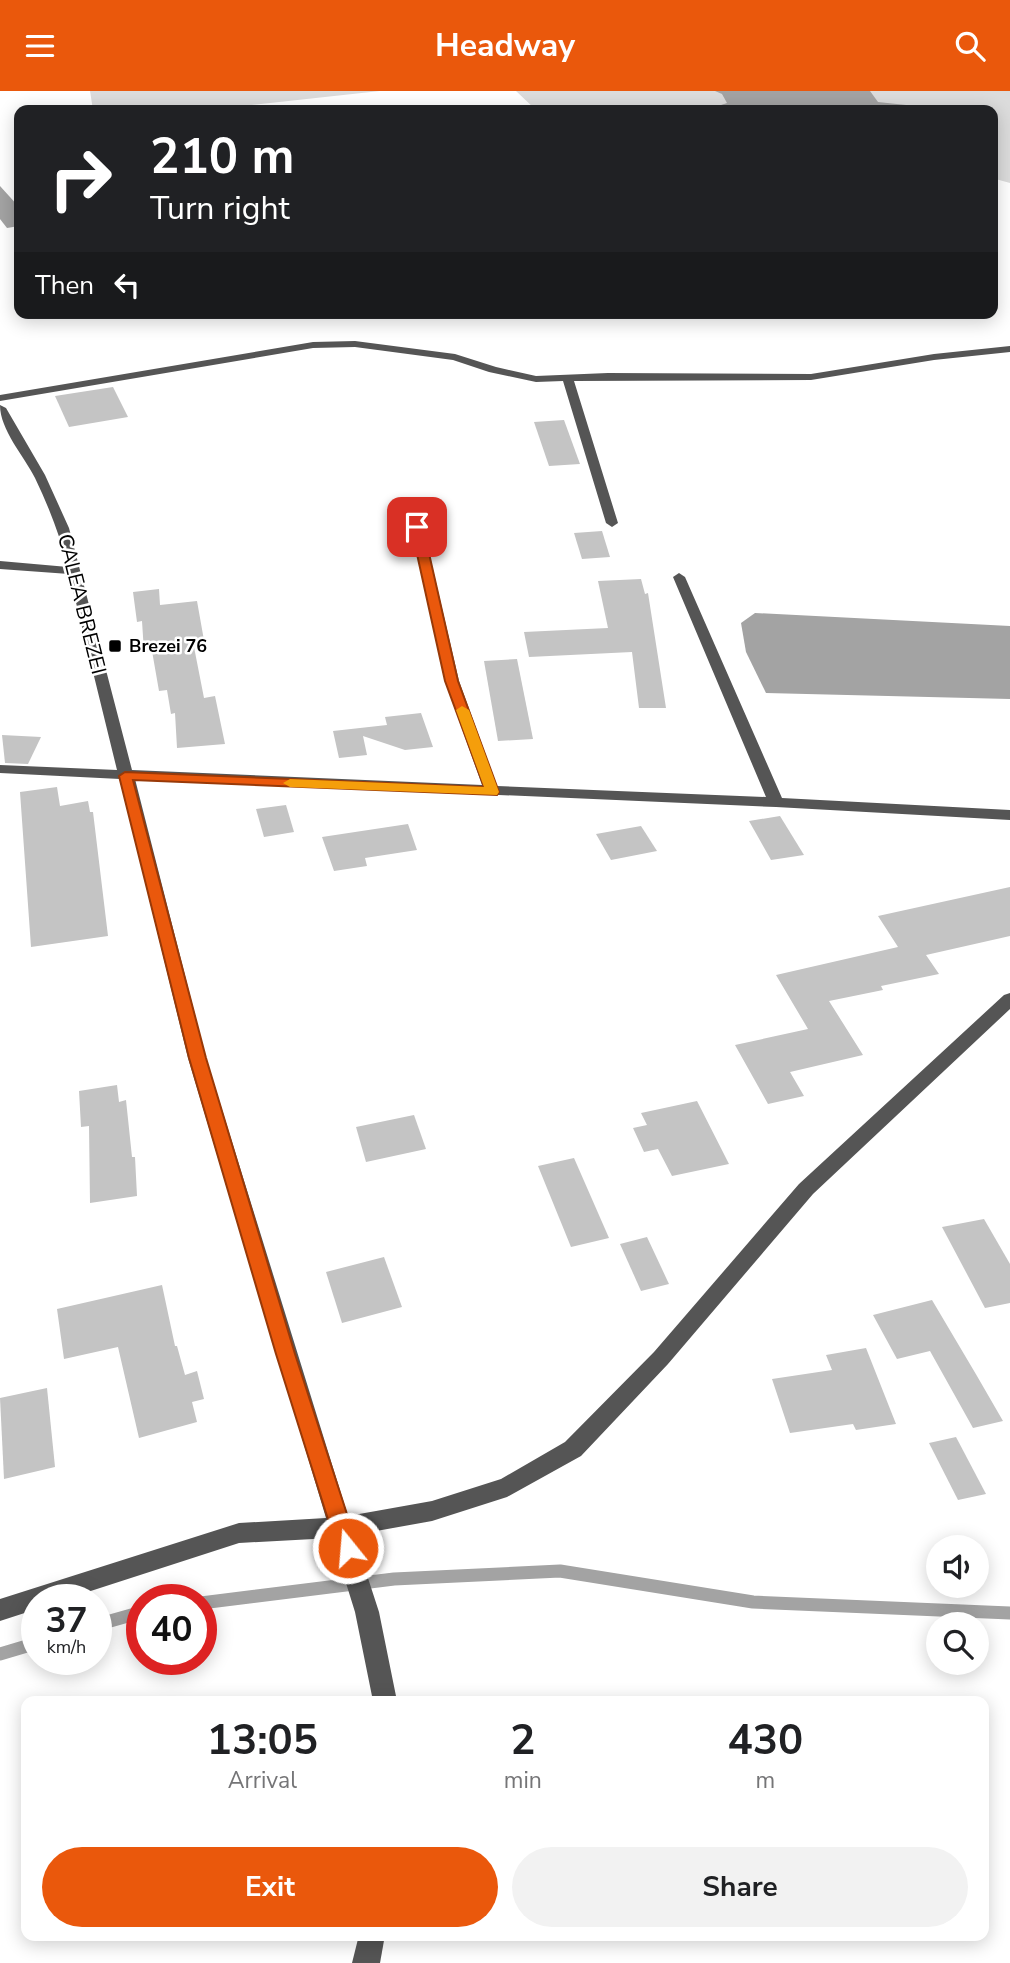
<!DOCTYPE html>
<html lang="en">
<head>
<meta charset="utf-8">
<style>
  body { margin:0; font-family:"Nunito Sans",sans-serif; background:#f2f2f2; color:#202124; height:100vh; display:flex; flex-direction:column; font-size:26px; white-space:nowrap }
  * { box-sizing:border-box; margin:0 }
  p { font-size:23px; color:#757577 }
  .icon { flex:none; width:38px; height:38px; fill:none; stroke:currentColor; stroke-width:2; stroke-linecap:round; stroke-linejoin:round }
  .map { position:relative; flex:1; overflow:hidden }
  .side { position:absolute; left:21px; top:1605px; width:968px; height:245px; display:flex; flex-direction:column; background:#fff; border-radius:14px; box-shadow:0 4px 18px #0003 }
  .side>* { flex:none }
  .banner { position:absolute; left:14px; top:14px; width:984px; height:214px; border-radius:14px; box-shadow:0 4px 18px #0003; background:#202124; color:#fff; overflow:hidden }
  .controls { position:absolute; left:926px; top:1444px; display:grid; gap:14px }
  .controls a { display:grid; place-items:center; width:63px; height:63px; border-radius:50%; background:#fff; box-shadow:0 4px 18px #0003; font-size:35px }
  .speed { position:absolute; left:21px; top:1493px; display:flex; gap:14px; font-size:35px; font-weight:700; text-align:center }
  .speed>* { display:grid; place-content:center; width:91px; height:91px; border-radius:50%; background:#fff; box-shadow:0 4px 18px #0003; line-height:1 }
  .speed small { font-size:18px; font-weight:400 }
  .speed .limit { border:10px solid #d22; background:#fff; color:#111 }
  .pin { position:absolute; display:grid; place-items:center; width:60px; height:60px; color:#fff; margin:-30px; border-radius:14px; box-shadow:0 4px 10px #0006 }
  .me { position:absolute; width:77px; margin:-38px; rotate:343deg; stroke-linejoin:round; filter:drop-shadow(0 0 5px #0008) }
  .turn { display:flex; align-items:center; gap:24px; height:147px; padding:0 21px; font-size:32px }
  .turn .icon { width:91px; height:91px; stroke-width:2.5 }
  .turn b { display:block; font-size:49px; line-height:60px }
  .then { display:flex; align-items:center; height:66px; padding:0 21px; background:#0003; gap:14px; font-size:26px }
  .eta { display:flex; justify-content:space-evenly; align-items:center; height:119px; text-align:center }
  .eta b { font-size:42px; font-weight:700; line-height:49px }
  .primary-button { display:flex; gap:14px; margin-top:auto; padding:14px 21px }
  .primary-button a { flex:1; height:80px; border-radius:42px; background:#ea580c; color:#fff; font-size:28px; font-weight:700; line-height:80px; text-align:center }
  .primary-button a+a { background:#f2f2f2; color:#202124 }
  header { display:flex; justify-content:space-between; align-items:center; height:91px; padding:0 21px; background:#ea580c; color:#fff; font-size:32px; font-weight:700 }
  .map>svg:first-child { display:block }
</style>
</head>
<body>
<header><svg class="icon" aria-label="menu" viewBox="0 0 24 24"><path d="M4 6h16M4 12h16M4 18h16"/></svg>Headway<svg class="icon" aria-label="search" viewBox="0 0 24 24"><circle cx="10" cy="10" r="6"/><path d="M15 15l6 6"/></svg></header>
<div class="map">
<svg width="1010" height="1872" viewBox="0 0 1010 1872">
  <rect width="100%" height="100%" fill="#fff"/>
  <g fill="#dcdcdc">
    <polygon points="90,0 380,0 205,19 93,19"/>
    <polygon points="516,0 1010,0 1010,92 992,87 992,19 536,19"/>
  </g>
  <g fill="#a3a3a3">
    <polygon points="715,0 870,0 878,11 953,19 706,19 727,12 722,3"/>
    <polygon points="0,95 19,116 19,135 7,137 0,128"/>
    <polygon points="755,522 1010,535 1010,608 766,602 746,561 741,532"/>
  </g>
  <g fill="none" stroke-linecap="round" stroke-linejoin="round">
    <g stroke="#a3a3a3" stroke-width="13">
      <polyline points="201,1512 394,1488 560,1480 753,1511 1010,1522"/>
      <polyline points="96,1534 142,1521"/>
      <polyline points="0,1563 37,1552"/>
    </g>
  </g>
  <g fill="#c4c4c4">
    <polygon points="113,296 128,326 69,336 55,305"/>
    <polygon points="564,329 580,373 549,375 534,331"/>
    <polygon points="602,440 610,466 582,468 574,442"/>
    <polygon points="641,488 645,503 648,502 666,617 639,617 632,561 529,566 524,541 608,537 598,490"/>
    <polygon points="159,498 160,514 197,510 205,555 194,556 204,607 215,605 225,653 177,657 175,622 171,623 167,599 159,600 152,560 144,561 142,530 137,531 133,501"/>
    <polygon points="517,568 533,648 498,650 484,570"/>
    <polygon points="421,622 433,656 405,659 363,645 367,664 339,667 333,640 387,634 385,626"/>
    <polygon points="2,644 41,646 28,673 5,672"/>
    <polygon points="57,696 60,715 88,710 90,721 93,721 108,845 31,856 20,701"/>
    <polygon points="286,714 294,741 264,746 256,718"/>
    <polygon points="780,725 804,764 771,769 749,730"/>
    <polygon points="408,733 417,759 365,767 367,775 334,780 322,746"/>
    <polygon points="641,735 657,760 611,769 596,743"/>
    <polygon points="1010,796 1010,845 926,864 939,883 881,895 883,899 829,910 863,964 790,981 804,1005 768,1013 735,954 808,938 776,884 898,856 878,825"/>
    <polygon points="117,994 119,1011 126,1009 132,1066 135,1066 137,1105 90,1112 89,1035 81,1036 79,1000"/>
    <polygon points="697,1010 729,1073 672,1085 658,1058 644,1061 633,1037 647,1034 641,1022"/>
    <polygon points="414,1024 426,1058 366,1071 356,1036"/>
    <polygon points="574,1067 609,1147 571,1156 538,1075"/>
    <polygon points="984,1128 1010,1173 1010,1212 985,1217 942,1136"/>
    <polygon points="647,1146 669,1193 641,1200 620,1153"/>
    <polygon points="384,1166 402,1216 342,1232 326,1181"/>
    <polygon points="162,1194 175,1255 177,1255 185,1284 197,1280 204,1308 192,1311 197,1331 139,1347 118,1256 64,1268 57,1218"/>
    <polygon points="932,1209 977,1285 1003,1330 973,1337 930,1260 897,1268 873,1224"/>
    <polygon points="866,1257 896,1333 856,1339 853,1333 790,1342 772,1288 832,1279 826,1264"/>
    <polygon points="47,1297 55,1376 4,1388 0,1307"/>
    <polygon points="956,1346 986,1403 958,1409 929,1352"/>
  </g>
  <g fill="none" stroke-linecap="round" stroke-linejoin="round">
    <g fill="#555" fill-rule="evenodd">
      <polygon points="355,250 455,263 496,276 536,285 608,282 811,283 934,263 1010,255 1010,261 934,269 811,289 574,290 618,432 612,436 606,432 563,290 536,291 489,281 453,269 355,256 313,257 0,310 0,304 313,251"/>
      <path d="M0,314L6,317L45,384L69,437L132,679L482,694L445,590L405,410L411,406L417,410L459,590L497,695L766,706L673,486L679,482L685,486L782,707L1010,719V729L776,716L135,688L206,967L348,1425L432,1410L501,1388L565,1351L654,1261L799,1093L1004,904L1010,902V918L813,1103L668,1273L581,1365L507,1406L432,1430L354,1444L379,1521L397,1610H373L355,1521L332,1447L239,1452L66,1508H37V1518L0,1530V1508L239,1432L326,1427L188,967L120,688L0,682V674L117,679L69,483L0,478V470L68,476C60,445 49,416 35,387C24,365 0,339 0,314Z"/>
      <polygon points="359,1844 385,1844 380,1872 352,1872"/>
    </g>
  </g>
  <polygon fill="#ea580c" stroke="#983908" stroke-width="2" points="417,432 423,436 458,590 499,701 497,704 133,689 206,967 295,1263 358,1457 355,1464 348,1466 340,1464 337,1457 276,1263 189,967 119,685 125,681 484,696 445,590 411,436"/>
  <polygon fill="#f59e0b" points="462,615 469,619 499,701 497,704 290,696 283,692 290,688 484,696 456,619"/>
  <rect fill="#000" stroke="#fff" stroke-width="2.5" x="108" y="548" width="14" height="14" rx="3.5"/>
  <g text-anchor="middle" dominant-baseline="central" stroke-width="5" stroke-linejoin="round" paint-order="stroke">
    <g font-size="18" font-weight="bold" fill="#000" stroke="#fff" text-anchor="start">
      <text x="129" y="555">Brezei 76</text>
    </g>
    <g font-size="21" fill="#000" stroke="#fff">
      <text transform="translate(82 513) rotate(76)">CALEA BREZEI</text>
    </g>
  </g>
</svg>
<div class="controls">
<a><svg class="icon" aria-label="sound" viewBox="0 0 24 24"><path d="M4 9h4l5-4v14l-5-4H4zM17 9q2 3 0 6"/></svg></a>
<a><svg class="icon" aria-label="search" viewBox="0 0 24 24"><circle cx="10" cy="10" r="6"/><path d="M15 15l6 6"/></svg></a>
</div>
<div class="speed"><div>37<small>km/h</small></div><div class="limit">40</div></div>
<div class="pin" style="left:417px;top:436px;background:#d93025"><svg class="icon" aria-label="arrive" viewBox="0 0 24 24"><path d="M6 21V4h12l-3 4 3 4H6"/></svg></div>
<svg class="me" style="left:348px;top:1457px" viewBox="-20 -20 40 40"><circle r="17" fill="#ea580c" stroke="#fff" stroke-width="3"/><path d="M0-11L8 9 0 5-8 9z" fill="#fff"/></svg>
<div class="banner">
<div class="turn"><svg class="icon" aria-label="right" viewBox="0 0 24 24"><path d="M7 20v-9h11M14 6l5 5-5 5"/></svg><div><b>210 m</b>Turn right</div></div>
<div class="then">Then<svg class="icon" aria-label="left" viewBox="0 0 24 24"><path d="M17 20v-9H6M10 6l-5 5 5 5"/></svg></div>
</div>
<section class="side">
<div class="eta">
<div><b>13:05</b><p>Arrival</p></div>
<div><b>2</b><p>min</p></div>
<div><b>430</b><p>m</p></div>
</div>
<div class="primary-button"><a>Exit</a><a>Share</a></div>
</section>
</div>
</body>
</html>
